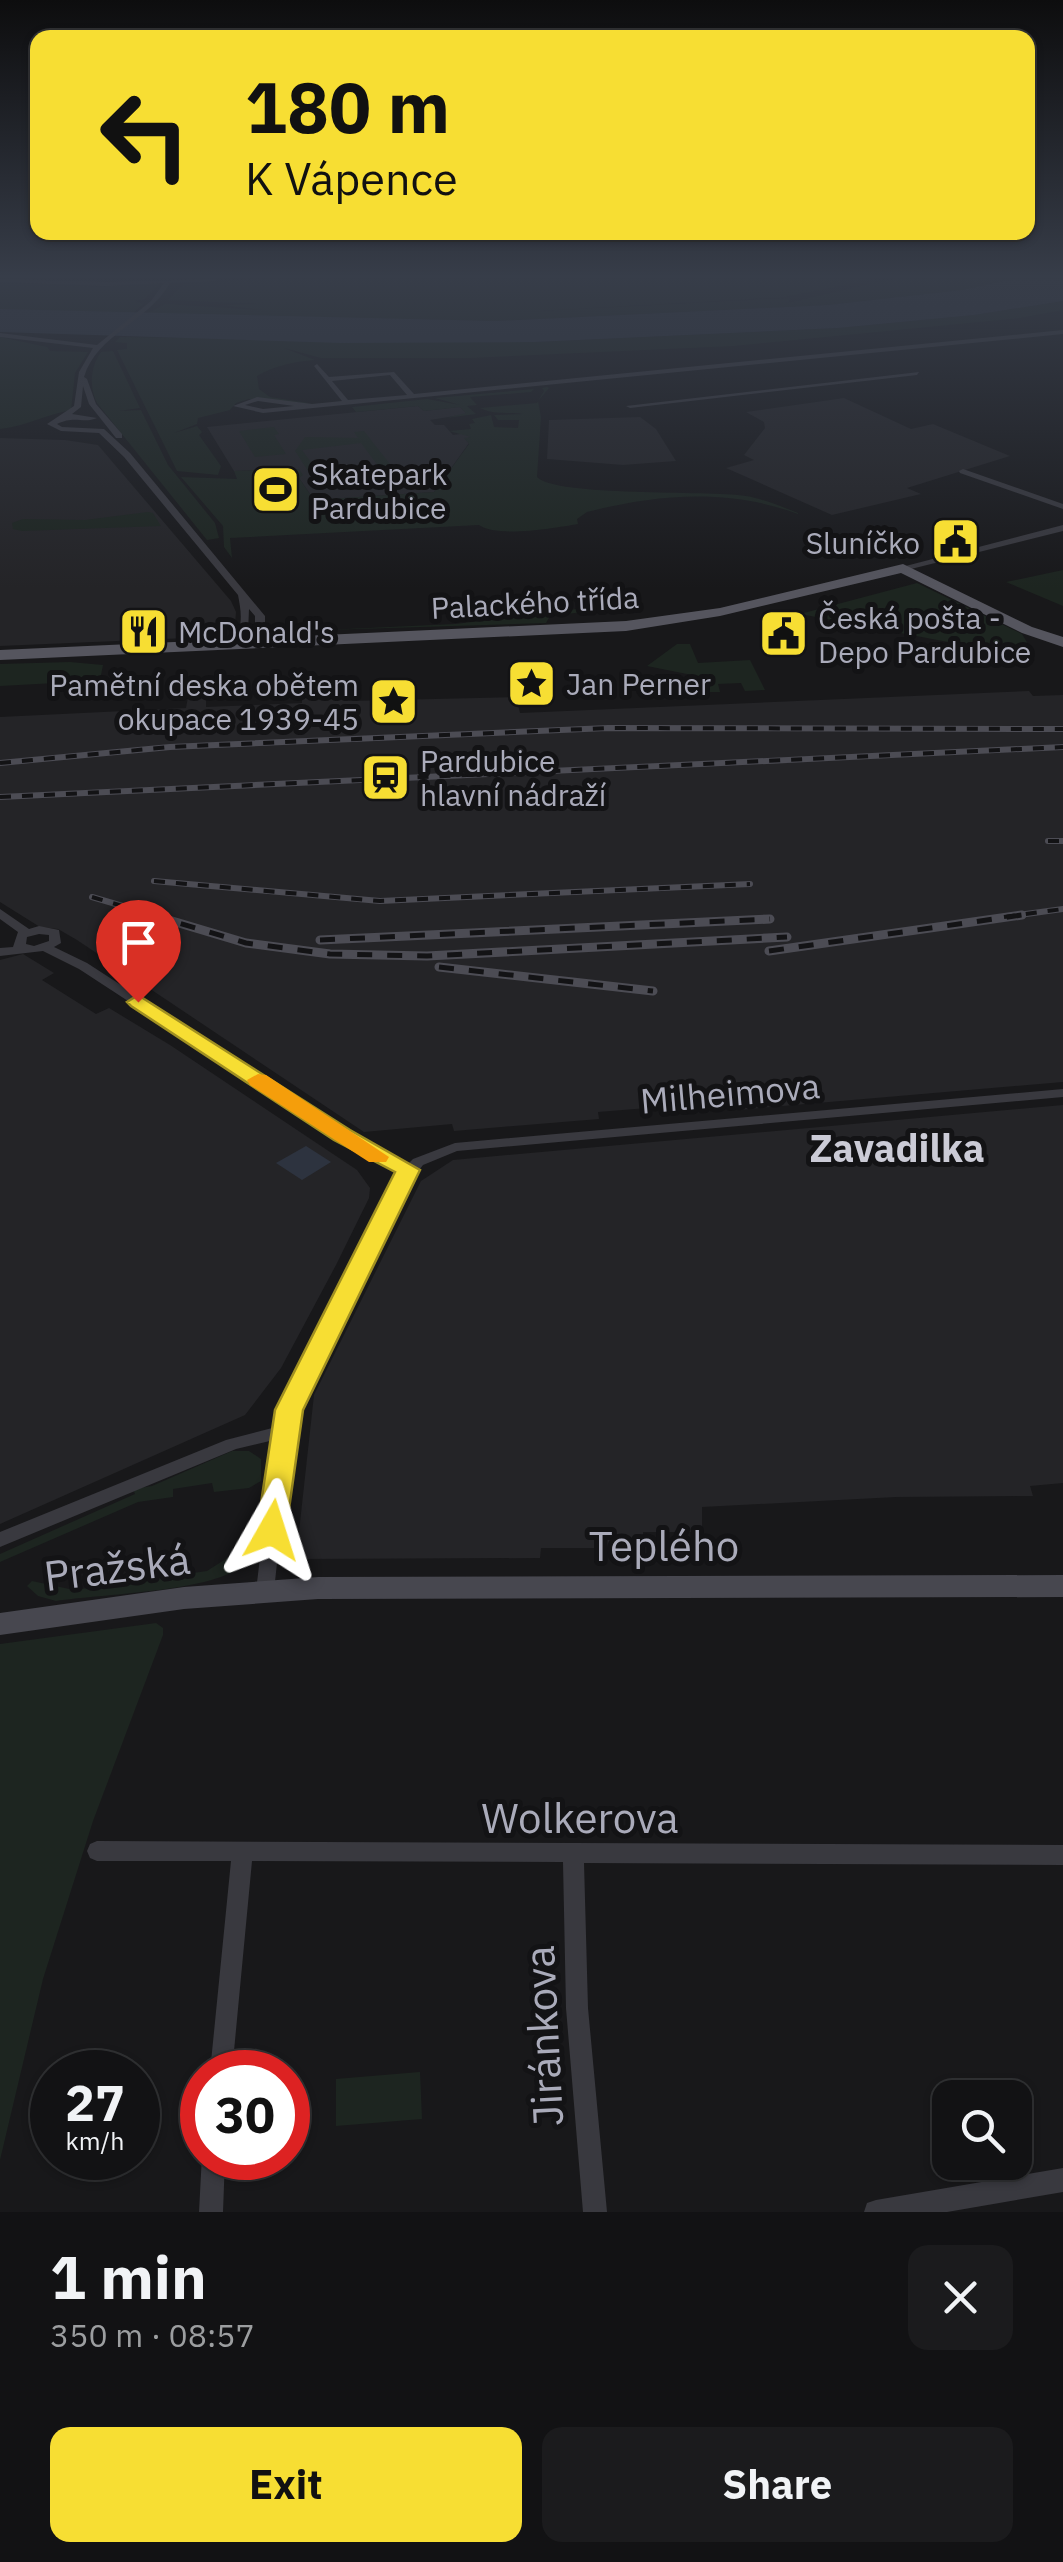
<!DOCTYPE html>
<html lang="en">
<head>
<meta charset="utf-8">
<style>
  body { margin:0; font-family:"IBM Plex Sans",sans-serif; background:#1b1b1d; color:#f1f3f6; height:100vh; display:flex; flex-direction:column; font-size:38px; white-space:nowrap }
  * { box-sizing:border-box; margin:0 }
  p { font-size:32px; color:#9c9ea0 }
  .icon { flex:none; width:55px; height:55px; fill:none; stroke:currentColor; stroke-width:2; stroke-linecap:round; stroke-linejoin:round }
  .map { position:relative; height:2212px; overflow:hidden }
  .side { display:flex; flex-direction:column; background:#121214; flex:1 }
  .side>* { flex:none }
  .top-card { position:absolute; left:30px; top:30px; width:1005px; height:210px; border-radius:20px; box-shadow:0 2px 8px #0004,0 0 0 2px #313234; background:#f7de33; color:#111; overflow:hidden }
  .fabs { position:absolute; left:932px; top:2080px; display:grid; gap:20px }
  .fabs a { display:grid; place-items:center; width:100px; height:100px; border-radius:20px; background:#121214; box-shadow:0 2px 8px #0004,0 0 0 2px #313234; font-size:50px }
  .speed { position:absolute; left:30px; top:2050px; display:flex; gap:20px; font-size:50px; font-weight:700; text-align:center }
  .speed>* { display:grid; place-content:center; width:130px; height:130px; border-radius:50%; background:#121214; box-shadow:0 2px 8px #0004,0 0 0 2px #313234; line-height:1 }
  .speed small { font-size:25px; font-weight:400 }
  .speed .limit { border:15px solid #d22; background:#fff; color:#111 }
  .pin { position:absolute; display:grid; place-items:center; width:85px; height:85px; color:#fff; margin:-102px -42px; border-radius:50% 50% 50% 0; rotate:-45deg; box-shadow:0 0 10px #0007 }
  .pin .icon { rotate:45deg }
  .me { position:absolute; width:110px; margin:-55px; rotate:6deg; stroke-linejoin:round; filter:drop-shadow(0 0 8px #0008) }
  .turn { display:flex; align-items:center; gap:35px; height:210px; padding:0 50px; font-size:45px }
  .turn .icon { width:130px; height:130px; stroke-width:2.5 }
  .turn b { display:block; font-size:70px; line-height:85px }
  .round { display:grid; place-items:center; flex:none; width:105px; height:105px; border-radius:20px; background:#1b1b1d }
  .head { display:flex; align-items:center; justify-content:space-between; height:170px; padding:0 50px }
  h1 { font-size:60px; font-weight:700; line-height:75px }
  .action { display:flex; gap:20px; margin-top:auto; padding:20px 50px }
  .action a { flex:1; height:115px; border-radius:20px; background:#f7de33; color:#111; font-size:40px; font-weight:700; line-height:115px; text-align:center }
  .action a+a { background:#1b1b1d; color:#f1f3f6 }
  .map>svg:first-child { display:block }
</style>
</head>
<body>
<div class="map">
<svg width="1063" height="2212" viewBox="0 0 1063 2212">
  <rect width="100%" height="100%" fill="#18181a"/>
  <g fill="#242427">
    <polygon points="844,398 911,429 933,424 1010,456 907,488 921,494 832,515 726,468 754,460 744,455 765,428 764,422 746,412"/>
    <polygon points="418,406 424,411 460,407 467,414 430,420 435,425 444,425 453,435 468,433 472,437 465,439 469,443 434,492 314,500 299,478 299,469 234,471 207,427"/>
    <polygon points="640,417 656,429 676,461 623,465 547,459 549,420"/>
    <polygon points="0,438 65,440 98,445 231,601 236,612 234,636 0,646"/>
    <polygon points="348,683 349,701 516,697 520,713 1029,691 1033,696 1063,695 1063,1082 737,1110 733,1101 598,1112 599,1119 454,1131 452,1124 364,1132 77,940 58,929 40,927 0,902 0,717 186,708 188,697 206,696 206,707 302,703 302,685"/>
    <polygon points="23,954 54,973 42,980 96,1014 109,1008 170,1045 357,1170 370,1188 369,1198 336,1265 281,1368 245,1415 0,1524 0,960"/>
    <polygon points="1063,1105 1063,1483 1030,1486 1033,1496 896,1497 702,1507 702,1532 643,1532 644,1548 541,1548 540,1558 296,1559 314,1395 421,1181 453,1160"/>
  </g>
  <g fill="#1d2520" fill-rule="evenodd">
    <polygon points="252,279 874,279 784,297 521,312 790,298 788,303 892,279 1014,279 962,290 828,305 495,321 146,314 165,304 262,310 222,305 261,304 168,300 183,284"/>
    <polygon points="0,282 101,287 160,283 145,299 135,301 143,304 132,314 0,309"/>
    <path d="M1063,301V310L1020,318L734,346L470,358H321L284,348L315,360C294,362 275,365 257,376L259,389L270,397L315,404L249,399L236,403L230,410L198,418L197,424L174,433L197,426L202,432L199,435L221,466L218,475L177,471L117,350L127,349V343L115,342L120,337L535,342L838,328L974,315Z"/>
    <path d="M0,337L47,347L50,351L88,352L75,373L71,410C44,415 27,426 0,429Z"/>
    <path d="M113,351L140,408L119,411L141,410L168,465L215,523L219,538L207,540L97,403C89,387 90,367 101,352Z"/>
    <path d="M547,387L549,388L538,401L541,417L537,477C556,497 708,490 746,496C764,499 782,507 798,513V514C727,488 659,494 587,512L577,519L578,524C555,528 497,538 479,525L230,538L232,558L224,547L223,526L181,477L237,479L234,471L299,469L303,475L299,478L314,500L434,492L469,444L464,438L471,437L449,431L471,429L469,424L475,423L472,419L491,415L494,427L518,428L519,420H498L494,415L523,414C509,412 493,415 480,408L537,403L544,391L542,388Z"/>
    <polygon points="534,389 531,392 470,397 477,405 467,406 476,414 446,418 466,413 460,407 424,411 418,406 356,412 352,407 427,399 460,405 435,398"/>
    <polygon points="274,427 279,434 274,435 286,454 255,457 239,431"/>
    <path d="M364,431L404,482L394,484L387,475C370,485 333,492 315,478C307,472 301,459 295,451L305,437L358,438L354,432ZM361,443L382,471L357,481L322,477L302,450Z"/>
    <polygon points="148,512 153,513 161,526 22,531 13,529 12,523 23,519 85,520"/>
    <polygon points="1063,570 1063,606 1006,582"/>
    <polygon points="917,583 1022,634 1028,644 967,660 950,650 948,642 800,614"/>
    <polygon points="617,604 616,608 550,616 546,623 324,630 455,624"/>
    <polygon points="677,644 690,644 698,663 750,660 765,690 745,691 741,683 718,684 720,692 709,692 702,677 647,666"/>
    <polygon points="70,662 103,665 101,675 93,681 0,686 0,664"/>
    <polygon points="232,1451 249,1451 261,1459 261,1481 249,1488 214,1492 212,1483 173,1489 173,1497 138,1502 0,1562 0,1554 135,1494 133,1489 152,1486"/>
    <path d="M251,1547C249,1556 248,1562 241,1567C207,1592 101,1594 56,1601L38,1596L27,1586L32,1581L74,1590L207,1571L243,1548Z"/>
    <polygon points="156,1623 163,1628 163,1635 93,1821 43,1979 0,2160 0,1644"/>
    <polygon points="420,2072 422,2119 336,2126 336,2079"/>
  </g>
  <g fill="#2d333f">
    <polygon points="1014,279 1063,279 1063,301 974,315 838,328 535,342 341,343 0,332 0,309 495,321 828,305 962,290"/>
    <polygon points="306,1146 331,1162 302,1180 276,1163"/>
  </g>
  <g fill="none" stroke-linecap="round" stroke-linejoin="round">
    <g fill="#39393f" fill-rule="evenodd">
      <path d="M0,279L107,282L218,279L215,281L170,283C149,321 97,334 84,377L87,379L96,404L122,434V438H116L89,404L83,386L81,407L72,414L97,418C83,424 75,415 57,424L62,427L104,429L130,453L265,616V638L256,646H250L244,640L241,643H235L233,641C244,626 241,611 238,595L124,457L99,433L61,431L47,424L74,406L79,372L93,348L0,337V333L97,345L151,301L164,283L107,286L0,282ZM249,609L255,616V637L253,639L248,633Z"/>
      <path d="M1063,330V334L263,413L233,406L257,397L312,404L342,401L314,366L317,364L329,377L394,372L414,394ZM390,375L407,395L348,400L332,381ZM258,401L294,406L263,409L245,405Z"/>
      <polygon points="919,372 917,375 630,408 626,406"/>
      <polygon points="963,469 1063,504 1063,509 960,473 959,471"/>
      <path d="M0,909L29,929L39,926L59,930L61,943L54,947L87,963L377,1151L408,1164L413,1159L455,1143L1063,1089V1097L457,1151L423,1165L402,1192L297,1410L291,1431L274,1591L271,1596L265,1598L259,1596L256,1591L274,1440L236,1449L0,1547V1532L226,1440L276,1427L281,1410L388,1190L402,1172L367,1157L79,969L43,951L0,956V948L13,947L18,932L0,919ZM39,934L49,935V941L34,946L26,944L27,937Z"/>
      <polygon points="97,1841 1063,1845 1063,1865 584,1863 588,2008 607,2212 583,2212 566,2008 563,1862 252,1861 232,2072 210,2072 231,1861 97,1861 90,1858 87,1851 90,1844"/>
      <polygon points="202,2155 202,2158 225,2158 223,2212 199,2212"/>
      <polygon points="1063,2168 1063,2192 947,2212 864,2212 867,2203 876,2200"/>
    </g>
    <polygon fill="#39393f" fill-rule="evenodd" points="1063,525 1063,531 903,571 898,568"/>
    <polygon fill="#47474f" fill-rule="evenodd" points="1063,1575 1063,1597 318,1599 184,1609 0,1635 0,1613 184,1587 318,1577"/>
    <polygon fill="#55555e" fill-rule="evenodd" points="903,564 1032,627 1063,637 1063,647 1022,633 901,573 720,616 626,631 0,660 0,650 626,621 720,608"/>
    <defs>
      <g id="rail-far1">
        <polyline points="0,763 170,747 608,728 1063,729"/>
        <polyline points="0,797 1063,747"/>
        <polyline points="1048,841 1063,841"/>
        <polyline points="154,881 380,901 750,884"/>
        <polyline points="92,897 160,917"/>
        <polyline points="1004,917 1063,909"/>
      </g>
      <g id="rail">
        <polyline points="152,915 246,943 330,954 427,956 787,937"/>
        <polyline points="320,940 770,919"/>
        <polyline points="769,951 1022,915"/>
        <polyline points="439,967 653,991"/>
      </g>
    </defs>
    <use href="#rail-far1" stroke="#4c4c54" stroke-width="6"/>
    <use href="#rail" stroke="#4c4c54" stroke-width="9"/>
    <use href="#rail-far1" stroke="#131315" stroke-width="4" stroke-dasharray="11" stroke-linecap="butt"/>
    <use href="#rail" stroke="#131315" stroke-width="5" stroke-dasharray="15" stroke-linecap="butt"/>
  </g>
  <linearGradient id="sky" x2="0" y2="1"><stop stop-color="#0d0d0e"/><stop offset="0.47" stop-color="#373d49"/><stop offset="1" stop-color="#373d49" stop-opacity="0"/></linearGradient>
  <rect width="1063" height="588" fill="url(#sky)"/>
  <polygon fill="#f7de33" stroke="#a19021" stroke-width="2.5" points="138,995 350,1130 420,1170 303,1410 286,1530 282,1538 272,1541 261,1538 257,1530 275,1410 395,1172 334,1140 131,1006 127,1002"/>
  <polygon fill="#f59e0b" points="258,1074 266,1075 389,1157 386,1162 369,1162 250,1085 247,1080"/>
  <defs>
    <symbol id="stadium-square" viewBox="-11 -11 22 22"><rect x="-9" y="-9" width="18" height="18" rx="4" fill="#f7de33" stroke="#131315"/><path d="M0-5a6.5 5 0 1 0 0 10a6.5 5 0 1 0 0-10ZM-3.5-1.8h7v3.6h-7Z" fill="#111"/></symbol>
    <symbol id="civic-square" viewBox="-11 -11 22 22"><rect x="-9" y="-9" width="18" height="18" rx="4" fill="#f7de33" stroke="#131315"/><path d="M-.6-6.5H3V-4.5H.6V-3L4-1V1h2V6H-6V1h2V-1L-.6-3ZM-1.2 2.5V6h2.4V2.5Z" fill="#111"/></symbol>
    <symbol id="restaurant-square" viewBox="-11 -11 22 22"><rect x="-9" y="-9" width="18" height="18" rx="4" fill="#f7de33" stroke="#131315"/><path d="M-5-6h1v4h1v-4h1v4h1v-4h1v5L-1.5 .5V6h-2V.5L-5-1ZM5-6V6H3V1.5H1.5Q1.5-4 5-6Z" fill="#111"/></symbol>
    <symbol id="sight-square" viewBox="-11 -11 22 22"><rect x="-9" y="-9" width="18" height="18" rx="4" fill="#f7de33" stroke="#131315"/><path d="M0-6L1.8-2.2L6-1.7L2.9 1.2L3.7 5.4L0 3.3L-3.7 5.4L-2.9 1.2L-6-1.7L-1.8-2.2Z" fill="#111"/></symbol>
    <symbol id="station-square" viewBox="-11 -11 22 22"><rect x="-9" y="-9" width="18" height="18" rx="4" fill="#f7de33" stroke="#131315"/><path d="M-3-6H3Q5-6 5-4V2Q5 4 3 4L4.5 6H3L1.5 4h-3L-3 6H-4.5L-3 4Q-5 4-5 2V-4Q-5-6-3-6ZM-3.5-4v3h7v-3ZM-3.5 1v1.5H-2V1ZM2 1v1.5H3.5V1Z" fill="#111"/></symbol>
  </defs>
  <g fill-rule="evenodd">
    <use href="#stadium-square" x="248" y="462" width="55" height="55"/>
    <use href="#civic-square" x="928" y="514" width="55" height="55"/>
    <use href="#restaurant-square" x="116" y="604" width="55" height="55"/>
    <use href="#civic-square" x="756" y="606" width="55" height="55"/>
    <use href="#sight-square" x="504" y="656" width="55" height="55"/>
    <use href="#sight-square" x="366" y="674" width="55" height="55"/>
    <use href="#station-square" x="358" y="750" width="55" height="55"/>
  </g>
  <g text-anchor="middle" dominant-baseline="central" stroke-width="10" stroke-linejoin="round" paint-order="stroke">
    <g font-size="30" fill="#aaabba" stroke="#131315" text-anchor="start">
      <text x="311" y="473">Skatepark<tspan x="311" dy="34">Pardubice</tspan></text>
      <text x="920" y="542" text-anchor="end">Sluníčko</text>
      <text x="818" y="617">Česká pošta -<tspan x="818" dy="34">Depo Pardubice</tspan></text>
      <text x="178" y="631">McDonald's</text>
      <text x="566" y="683">Jan Perner</text>
      <text x="359" y="684" text-anchor="end">Pamětní deska obětem<tspan x="359" dy="34">okupace 1939-45</tspan></text>
      <text x="420" y="760">Pardubice<tspan x="420" dy="34">hlavní nádraží</tspan></text>
    </g>
    <g font-size="30" fill="#aaabba" stroke="#131315">
      <text transform="translate(535 602) rotate(-3)">Palackého třída</text>
    </g>
    <g font-size="35" fill="#aaabba" stroke="#131315">
      <text transform="translate(730 1093) rotate(-5)">Milheimova</text>
    </g>
    <g font-size="38" font-weight="bold" fill="#cbcbd6" stroke="#131315">
      <text x="897" y="1147">Zavadilka</text>
    </g>
    <g font-size="42" fill="#aaabba" stroke="#131315">
      <text x="664" y="1545">Teplého</text>
      <text transform="translate(117 1567) rotate(-7)">Pražská</text>
      <text x="580" y="1817">Wolkerova</text>
      <text transform="translate(543 2036) rotate(-93)">Jiránkova</text>
    </g>
  </g>
</svg>
<div class="fabs">
<a><svg class="icon" aria-label="search" viewBox="0 0 24 24"><circle cx="10" cy="10" r="6"/><path d="M15 15l6 6"/></svg></a>
</div>
<div class="speed"><div>27<small>km/h</small></div><div class="limit">30</div></div>
<div class="pin" style="left:138px;top:1002px;background:#d93025"><svg class="icon" aria-label="arrive" viewBox="0 0 24 24"><path d="M6 21V4h12l-3 4 3 4H6"/></svg></div>
<svg class="me" style="left:272px;top:1530px" viewBox="-20 -20 40 40"><path d="M0-17L14 15 0 8-14 15z" fill="#f7de33" stroke="#fff" stroke-width="4"/></svg>
<div class="top-card">
<div class="turn"><svg class="icon" aria-label="left" viewBox="0 0 24 24"><path d="M17 20v-9H6M10 6l-5 5 5 5"/></svg><div><b>180 m</b>K Vápence</div></div>
</div>
</div>
<section class="side">
<div class="head"><div><h1>1 min</h1><p>350 m · 08:57</p></div><a class="round"><svg class="icon" aria-label="close" viewBox="0 0 24 24"><path d="M6 6l12 12M18 6L6 18"/></svg></a></div>
<div class="action"><a>Exit</a><a>Share</a></div>
</section>
</body>
</html>
